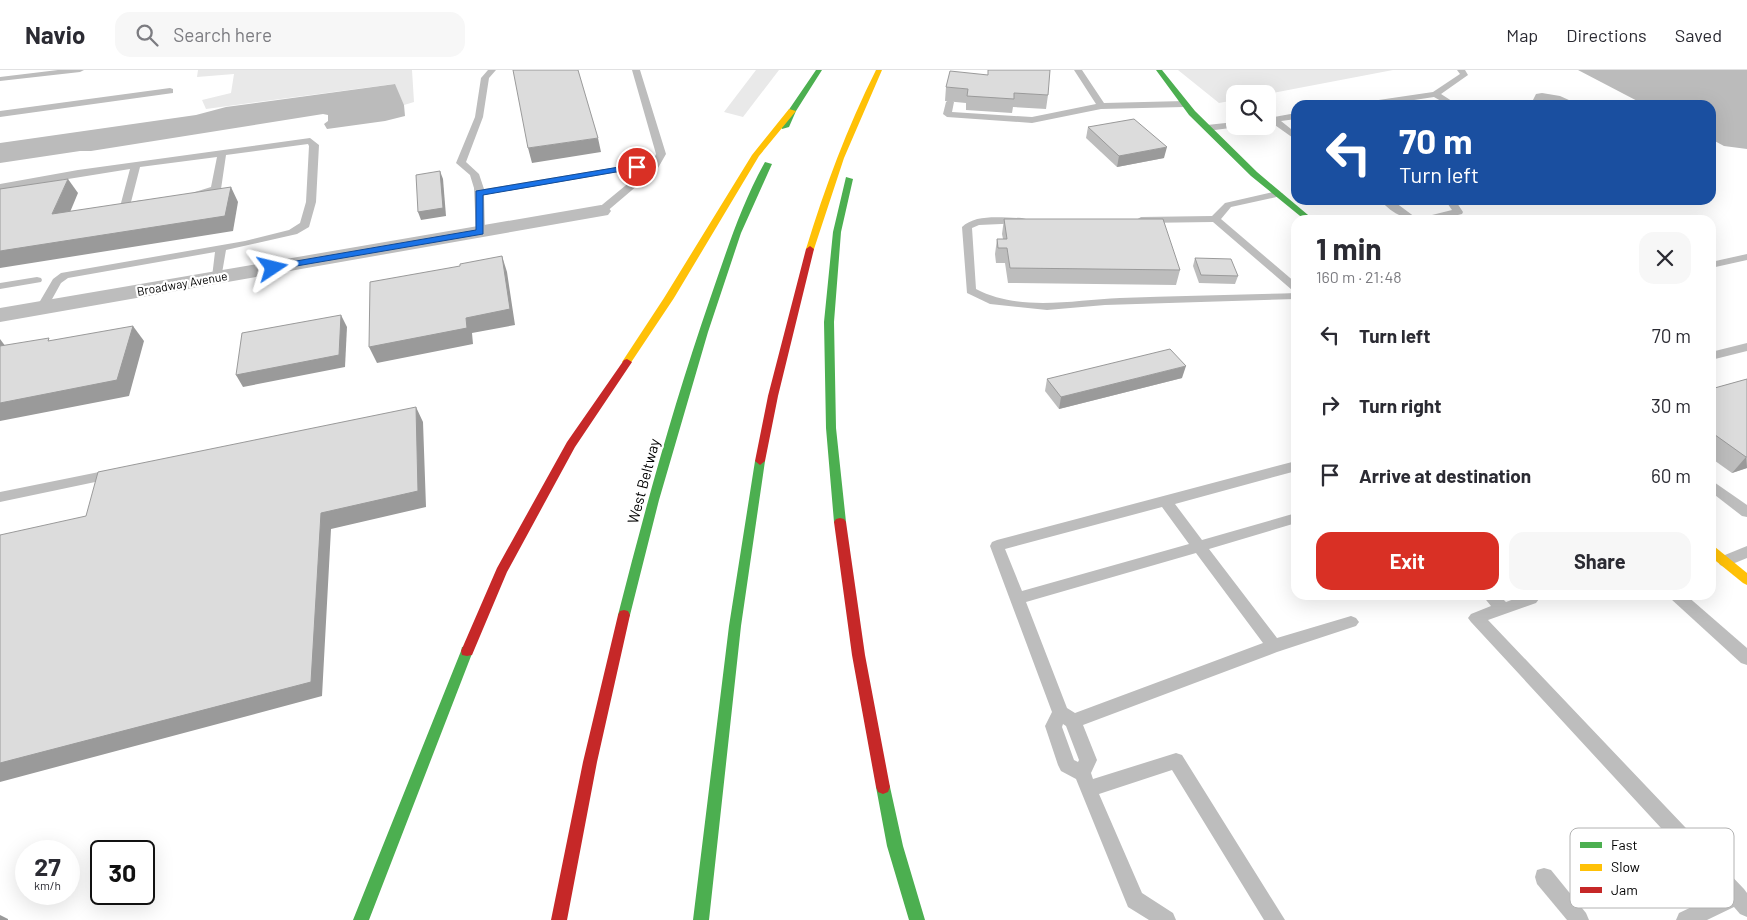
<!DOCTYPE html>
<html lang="en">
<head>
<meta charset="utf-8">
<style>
  body { margin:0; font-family:Barlow,sans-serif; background:#f7f7f7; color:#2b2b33; height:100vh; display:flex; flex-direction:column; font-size:19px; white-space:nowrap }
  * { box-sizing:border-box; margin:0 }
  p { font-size:16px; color:#7c7c81 }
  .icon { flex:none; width:28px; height:28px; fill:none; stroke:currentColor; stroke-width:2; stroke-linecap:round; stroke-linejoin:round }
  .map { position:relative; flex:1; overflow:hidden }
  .panel { position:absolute; left:1291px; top:145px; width:425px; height:385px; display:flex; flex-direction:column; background:#fff; border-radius:15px; box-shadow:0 5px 20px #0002 }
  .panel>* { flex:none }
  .hud { position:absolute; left:1291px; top:30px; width:425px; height:105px; border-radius:15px; box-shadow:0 5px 20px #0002; background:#1a4fa0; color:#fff; overflow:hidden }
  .fabs { position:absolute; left:1226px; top:15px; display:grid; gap:10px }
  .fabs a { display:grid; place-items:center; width:50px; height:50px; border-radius:10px; background:#fff; box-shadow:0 5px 20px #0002; font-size:25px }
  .speed { position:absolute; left:15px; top:770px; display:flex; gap:10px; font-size:25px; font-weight:700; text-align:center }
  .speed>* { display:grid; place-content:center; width:65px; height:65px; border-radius:50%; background:#fff; box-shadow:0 5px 20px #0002; line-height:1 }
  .speed small { font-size:12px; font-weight:400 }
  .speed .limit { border:2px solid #111; border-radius:8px; background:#fff; color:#111 }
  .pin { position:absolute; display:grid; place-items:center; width:42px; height:42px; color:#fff; margin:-21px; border:2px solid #fff; border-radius:50%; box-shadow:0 1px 5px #0007 }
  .me { position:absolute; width:55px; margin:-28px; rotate:80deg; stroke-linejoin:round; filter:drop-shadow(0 0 4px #0008) }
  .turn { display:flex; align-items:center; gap:18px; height:105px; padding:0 25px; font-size:22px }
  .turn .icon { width:65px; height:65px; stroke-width:2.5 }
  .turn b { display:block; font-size:35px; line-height:42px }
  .round { display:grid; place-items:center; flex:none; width:52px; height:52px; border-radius:15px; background:#f7f7f7 }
  .headline { display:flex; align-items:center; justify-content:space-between; height:85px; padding:0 25px }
  h1 { font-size:30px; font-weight:700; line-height:38px }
  .action { display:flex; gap:10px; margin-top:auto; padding:10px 25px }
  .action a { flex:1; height:58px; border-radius:15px; background:#d93025; color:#fff; font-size:20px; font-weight:700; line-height:58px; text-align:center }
  .action a+a { background:#f7f7f7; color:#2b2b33 }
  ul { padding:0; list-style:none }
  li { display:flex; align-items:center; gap:15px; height:70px; padding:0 25px }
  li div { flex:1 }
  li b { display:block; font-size:19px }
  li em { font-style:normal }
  header { display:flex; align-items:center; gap:30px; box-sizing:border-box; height:70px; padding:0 25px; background:#fff; border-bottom:1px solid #e1e1e2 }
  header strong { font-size:24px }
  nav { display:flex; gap:28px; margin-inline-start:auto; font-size:18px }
  .search { width:350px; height:45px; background:#f7f7f7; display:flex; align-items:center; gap:12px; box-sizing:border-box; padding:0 18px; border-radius:15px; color:#7c7c81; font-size:19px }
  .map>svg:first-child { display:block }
</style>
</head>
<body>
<header>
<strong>Navio</strong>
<div class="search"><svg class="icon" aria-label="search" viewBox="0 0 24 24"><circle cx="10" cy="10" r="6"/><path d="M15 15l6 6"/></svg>Search here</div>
<nav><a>Map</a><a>Directions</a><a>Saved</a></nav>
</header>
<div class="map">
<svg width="1747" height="850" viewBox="0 0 1747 850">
  <rect width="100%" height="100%" fill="#fff"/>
  <g fill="#e9e9e9">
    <polygon points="198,0 412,0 414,32 404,35 394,14 206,39 202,30 231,23 234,4 197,7"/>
    <polygon points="756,0 779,0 743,47 724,42"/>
    <polygon points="1178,0 1393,0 1268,24 1235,24 1235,30 1219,33"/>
  </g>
  <g fill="#bbb">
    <polygon points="1578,0 1747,0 1747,79 1724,76 1711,69 1711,35 1645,35"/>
    <polygon points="395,14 404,35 405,46 385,51 327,59 324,54 328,51 328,45 323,44 91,81 80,81 0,93 0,73 196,45 226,37"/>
    <polygon points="1542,23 1560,26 1580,35 1539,35 1533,30 1536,24"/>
  </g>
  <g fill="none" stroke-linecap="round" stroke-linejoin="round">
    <g fill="#bdbdbd" fill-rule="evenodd">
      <polygon points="58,0 84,0 80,2 0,11 0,7"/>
      <polygon points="488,0 496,0 489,8 483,47 466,92 479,104 484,119 653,91 656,84 632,0 640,0 666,84 658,98 605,143 597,143 597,139 648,97 484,125 485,162 484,164 476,164 474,118 470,105 456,93 475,47 481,8"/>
      <polygon points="1074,0 1082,0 1104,33 1184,31 1188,34 1184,37 1101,39 1032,53 947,47 943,44 946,32 950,29 954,32 952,42 1032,47 1096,34"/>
      <polygon points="1457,0 1465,0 1468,5 1441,24 1458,35 1448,35 1434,27 1381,35 1361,35 1365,32 1433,22 1460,4"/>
      <polygon points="170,18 173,19 173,23 0,47 0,41"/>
      <polygon points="1296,43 1296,49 1281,51 1296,63 1296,70 1272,53 1268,54 1268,48"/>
      <polygon points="1235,52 1235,56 1238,57 1207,61 1203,58 1207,55"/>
      <polygon points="310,68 319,75 316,132 309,157 297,164 226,180 221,209 217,210 212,207 215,182 68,208 61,213 46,240 42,241 36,238 53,209 61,203 245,171 289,160 300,153 306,132 309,76 308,74 226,85 221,119 198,127 193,124 195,122 211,117 217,87 140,97 131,132 142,130 147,133 145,135 132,138 121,133 130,99 0,120 0,114 78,100"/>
      <polygon points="1278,121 1283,124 1281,126 1231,137 1221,149 1296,213 1296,221 1292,220 1213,152 1141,153 1136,150 1141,147 1212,146 1225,133"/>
      <path d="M1380,130H1392L1419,150L1420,148L1452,140L1445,130H1455L1463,142L1462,144C1430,152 1404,157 1380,130Z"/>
      <path d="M1022,148L1026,149V153L979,155L972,158L976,219C1020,242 1073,230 1120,228C1178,226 1237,225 1296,223V229L1105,235L1047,240L990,234L967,223L962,157C976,143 1004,148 1022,148Z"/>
      <polygon points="1747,184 1747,190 1711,198 1711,192"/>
      <polygon points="37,207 41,208 42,210 41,212 0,219 0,213"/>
      <polygon points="1747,273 1747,281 1711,290 1711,282"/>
      <path d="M1296,391V401L1175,434L1202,470L1296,443V453L1209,479L1277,568L1351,546L1356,548L1359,552L1356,556L1277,582L1083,655L1097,690L1091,703L1093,709L1176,683L1182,685L1285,850H1264L1172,700L1099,724L1142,823L1173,843L1176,850H1149L1128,837L1076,709L1061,701L1058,695L1045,656L1052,642L990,476L992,472L997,470ZM1162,437L1189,474L1022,521L1005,479ZM1196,483L1263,573L1075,643L1067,638L1026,532ZM1063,654L1066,656L1079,690L1078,692L1074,690L1062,657Z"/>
      <polygon points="114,399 119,401 121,404 119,407 0,432 0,422"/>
      <polygon points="1711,410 1747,435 1747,447 1742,446 1711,422"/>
      <polygon points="1747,476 1747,488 1725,497 1720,495 1718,491 1720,487"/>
      <polygon points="1482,525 1499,525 1506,532 1525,525 1537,525 1539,529 1536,533 1488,550 1744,819 1747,823 1747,847 1740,844 1734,837 1707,850 1676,850 1679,843 1721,823 1471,552 1468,548 1471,544 1491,536"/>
      <polygon points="1668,525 1686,525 1747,578 1747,595 1741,593 1671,529"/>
      <polygon points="1544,798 1551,800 1586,843 1589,850 1567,850 1537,814 1535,807 1537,800"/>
    </g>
    <polygon fill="#bdbdbd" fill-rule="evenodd" points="601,135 608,137 611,141 608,145 0,252 0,238"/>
    <g fill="#4caf50" fill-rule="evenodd">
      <polygon points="816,0 822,0 796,41 789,57 782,59 781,57 788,41"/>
      <polygon points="1156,0 1162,0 1195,41 1257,102 1314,150 1305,150 1251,106 1189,45"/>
      <path d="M765,92L772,94L741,163L708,262L659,430L630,545L628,549L624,550L620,549L618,545C645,439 674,333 710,229C726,183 741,135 765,92Z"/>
      <polygon points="846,107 853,109 841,162 834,252 836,358 846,452 844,455 836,455 834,452 826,358 824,252 833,162"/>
      <polygon points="760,387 765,391 741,556 709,850 693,850 729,556 755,391"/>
      <polygon points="467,576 472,577 473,581 369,850 353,850 461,581 462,577"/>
      <polygon points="883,710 888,712 890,717 903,776 925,850 909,850 887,776 876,717 878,712"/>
    </g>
    <g fill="#ffc107" fill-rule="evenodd">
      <path d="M876,0H882L844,88L814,179L813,181H807L806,179C825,117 847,58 876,0Z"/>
      <polygon points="789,39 796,41 759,86 674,228 630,294 624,294 622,292 664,228 752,85"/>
      <polygon points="1711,476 1715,477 1747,503 1747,515 1743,513 1711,487"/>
    </g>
    <g fill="#c62828" fill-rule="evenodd">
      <polygon points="810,176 814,179 778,326 765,391 760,395 755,391 768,326 806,179"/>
      <polygon points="627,289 632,292 575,377 507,502 472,585 467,586 462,585 461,581 497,498 567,372 624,290"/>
      <polygon points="840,448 844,449 846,452 865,585 890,717 888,722 883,724 878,722 876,717 852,585 834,452 836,449"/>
      <polygon points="624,540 628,541 630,545 597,692 567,850 551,850 583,692 618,545 620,541"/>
    </g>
  </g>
  <g fill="#bdbdbd">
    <polygon points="946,17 1048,25 1046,39 1013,37 1012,43 966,40 966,33 945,31"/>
    <polygon points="1088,57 1164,88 1117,97 1086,68"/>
    <polygon points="1004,149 1180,200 1176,215 1008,213 1005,193 996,193 995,184 997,169 1003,169 1002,164"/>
    <polygon points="1195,188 1238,206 1235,214 1199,213 1193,196"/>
    <polygon points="1182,308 1059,339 1045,321 1047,309"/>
    <polygon points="1747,309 1747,398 1732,403 1711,388 1711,319"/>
  </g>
  <g fill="#9a9a9a">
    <polygon points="598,68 601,82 532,93 528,78"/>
    <polygon points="1167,77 1164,88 1117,97 1119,86"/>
    <polygon points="440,101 443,109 446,146 421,150 418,142"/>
    <polygon points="68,109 78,123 63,159 52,144"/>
    <polygon points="231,117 238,132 233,161 0,198 0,181"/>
    <polygon points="502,186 507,202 515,255 472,263 473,274 377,293 369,277 466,248"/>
    <polygon points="341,245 347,257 345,297 243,317 236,305"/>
    <polygon points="133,256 144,271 129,326 0,351 0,333"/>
    <polygon points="0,269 9,281 0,289"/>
    <polygon points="1186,296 1182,308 1059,339 1061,327"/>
    <polygon points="416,337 423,352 426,437 331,459 322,626 0,712 0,693"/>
    <polygon points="1746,387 1747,398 1732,403"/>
    <polygon points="0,845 8,849 8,850 0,850"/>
  </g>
  <g fill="#dcdcdc" stroke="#9a9a9a">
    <polygon points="513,0 578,0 598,68 528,78"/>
    <polygon points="988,0 1050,0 1048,25 1014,23 1014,29 967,26 968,19 946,17 950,1 988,5"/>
    <polygon points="1451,33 1454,35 1441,35"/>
    <polygon points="1134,49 1167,77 1119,86 1088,57"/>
    <polygon points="440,101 443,138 418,142 416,105"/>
    <polygon points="68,109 52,144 231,117 225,146 0,181 0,119"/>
    <polygon points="1004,149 1163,149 1180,200 1010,198 1007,178 998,178 997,169 1007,169"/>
    <polygon points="502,186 510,239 466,248 467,258 369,277 370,212 460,196 460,194"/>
    <polygon points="1195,188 1231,189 1238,206 1201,205"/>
    <polygon points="341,245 339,285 236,305 242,263"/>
    <polygon points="133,256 117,310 0,333 0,276 49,268 48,271"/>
    <polygon points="1170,279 1186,296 1061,327 1047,309"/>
    <polygon points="1747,309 1747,387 1746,387 1711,362 1711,319"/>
    <polygon points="416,337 418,421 321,443 311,612 0,693 0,465 86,446 98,402"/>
  </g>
  <polygon fill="#1a73e8" stroke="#114b97" points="637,94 639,95 639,98 483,125 483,164 273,200 269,198 273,195 476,160 476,121"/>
  <g text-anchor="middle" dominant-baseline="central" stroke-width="4.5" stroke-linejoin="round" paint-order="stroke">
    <g font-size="12" fill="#000" stroke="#fff">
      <text transform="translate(182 213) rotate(-10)">Broadway Avenue</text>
    </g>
    <g font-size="15" fill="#000" stroke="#fff">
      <text transform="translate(643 411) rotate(-75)">West Beltway</text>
    </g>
  </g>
  <rect x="1570" y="758" width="164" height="80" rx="8" fill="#fff" stroke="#b2b2b2" stroke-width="1"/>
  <rect x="1580" y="772" width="22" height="6" fill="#4caf50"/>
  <rect x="1580" y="794" width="22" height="7" fill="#ffc107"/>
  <rect x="1580" y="817" width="22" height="6" fill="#c62828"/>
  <g font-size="14" fill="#000">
    <text x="1611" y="780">Fast</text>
    <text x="1611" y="802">Slow</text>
    <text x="1611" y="825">Jam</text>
  </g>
</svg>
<div class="fabs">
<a><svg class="icon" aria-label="search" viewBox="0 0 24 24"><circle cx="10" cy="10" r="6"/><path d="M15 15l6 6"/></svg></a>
</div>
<div class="speed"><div>27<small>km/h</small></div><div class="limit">30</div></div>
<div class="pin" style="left:637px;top:97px;background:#d93025"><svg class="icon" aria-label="arrive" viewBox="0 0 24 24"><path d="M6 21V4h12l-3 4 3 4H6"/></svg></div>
<svg class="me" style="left:273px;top:198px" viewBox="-20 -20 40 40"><path d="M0-17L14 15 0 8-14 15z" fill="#1a73e8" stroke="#fff" stroke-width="4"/></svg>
<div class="hud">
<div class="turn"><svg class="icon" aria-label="left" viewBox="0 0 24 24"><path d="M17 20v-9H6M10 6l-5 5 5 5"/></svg><div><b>70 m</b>Turn left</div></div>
</div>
<section class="panel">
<div class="headline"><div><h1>1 min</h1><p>160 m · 21:48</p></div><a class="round"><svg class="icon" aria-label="close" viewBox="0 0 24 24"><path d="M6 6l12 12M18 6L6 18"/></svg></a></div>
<ul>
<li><svg class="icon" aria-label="left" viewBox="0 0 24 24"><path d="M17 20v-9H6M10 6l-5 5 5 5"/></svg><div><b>Turn left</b></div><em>70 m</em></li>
<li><svg class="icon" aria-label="right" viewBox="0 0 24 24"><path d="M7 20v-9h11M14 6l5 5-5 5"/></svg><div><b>Turn right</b></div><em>30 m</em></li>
<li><svg class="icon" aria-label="arrive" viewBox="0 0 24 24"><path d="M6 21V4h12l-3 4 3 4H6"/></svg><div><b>Arrive at destination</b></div><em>60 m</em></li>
</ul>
<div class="action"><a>Exit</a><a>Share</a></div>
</section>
</div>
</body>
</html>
